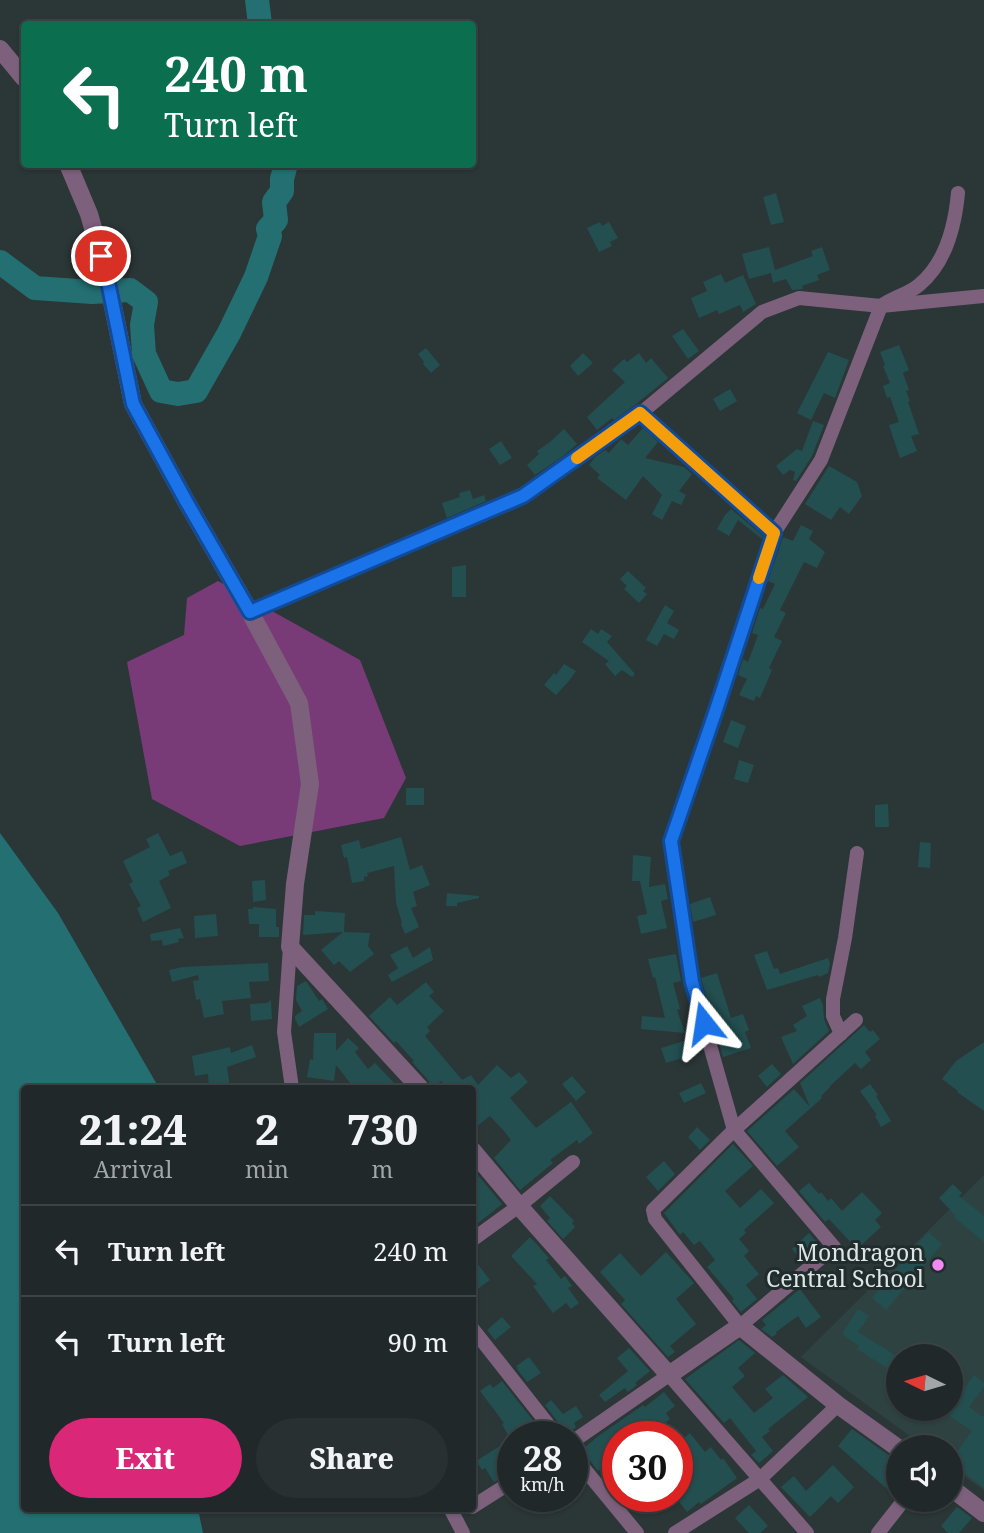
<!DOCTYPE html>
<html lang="en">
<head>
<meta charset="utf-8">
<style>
  body { margin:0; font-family:"Noto Serif",serif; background:#283031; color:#f1f3f6; height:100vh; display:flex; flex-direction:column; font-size:26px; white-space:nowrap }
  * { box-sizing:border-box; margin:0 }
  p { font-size:23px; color:#a2a6a8 }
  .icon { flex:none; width:38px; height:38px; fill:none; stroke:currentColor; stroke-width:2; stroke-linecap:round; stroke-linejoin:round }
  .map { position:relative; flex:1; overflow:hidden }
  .side { position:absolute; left:21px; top:1085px; width:455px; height:427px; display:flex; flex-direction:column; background:#202829; border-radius:7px; box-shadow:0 2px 5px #0004,0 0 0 2px #3d4446 }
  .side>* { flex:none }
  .top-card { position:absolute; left:21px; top:21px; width:455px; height:147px; border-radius:7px; box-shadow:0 2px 5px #0004,0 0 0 2px #3d4446; background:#0b6e4f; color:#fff; overflow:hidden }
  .needle { width:46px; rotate:275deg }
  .buttons { position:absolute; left:886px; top:1344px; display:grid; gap:14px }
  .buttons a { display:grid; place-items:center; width:77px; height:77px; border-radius:50%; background:#202829; box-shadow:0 2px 5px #0004,0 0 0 2px #3d4446; font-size:35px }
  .speed { position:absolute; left:497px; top:1421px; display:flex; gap:14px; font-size:35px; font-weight:700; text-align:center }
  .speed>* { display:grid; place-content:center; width:91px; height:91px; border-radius:50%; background:#202829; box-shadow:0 2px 5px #0004,0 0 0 2px #3d4446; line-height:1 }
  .speed small { font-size:18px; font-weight:400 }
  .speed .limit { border:10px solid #d22; background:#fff; color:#111 }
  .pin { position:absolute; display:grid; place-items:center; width:60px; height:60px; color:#fff; margin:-30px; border:4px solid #fff; border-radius:50%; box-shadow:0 2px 7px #0007 }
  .me { position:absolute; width:77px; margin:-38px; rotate:345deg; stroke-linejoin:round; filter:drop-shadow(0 0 5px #0008) }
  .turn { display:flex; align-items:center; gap:24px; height:147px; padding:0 28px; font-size:32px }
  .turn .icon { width:91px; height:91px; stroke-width:2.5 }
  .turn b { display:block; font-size:49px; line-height:60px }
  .eta { display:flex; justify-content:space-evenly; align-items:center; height:119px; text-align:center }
  .eta b { font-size:42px; font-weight:800; line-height:49px }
  .button { display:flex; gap:14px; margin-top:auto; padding:14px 28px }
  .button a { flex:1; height:80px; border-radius:42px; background:#db2777; color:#fff; font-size:28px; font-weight:800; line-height:80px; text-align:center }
  .button a+a { background:#283031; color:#f1f3f6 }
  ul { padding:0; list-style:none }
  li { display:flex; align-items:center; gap:21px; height:91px; padding:0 28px; border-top:2px solid #3d4446 }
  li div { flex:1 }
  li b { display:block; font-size:26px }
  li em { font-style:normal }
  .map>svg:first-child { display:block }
</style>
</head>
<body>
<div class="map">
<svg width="984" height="1533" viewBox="0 0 984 1533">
  <rect width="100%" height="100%" fill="#2b3637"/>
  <path fill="#2f4242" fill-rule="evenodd" d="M984,1175V1490L950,1466V1447H925L801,1357ZM898,1356H950V1409H898Z"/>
  <polygon fill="#783b77" points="218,581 360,660 406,778 384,818 240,846 152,799 127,662 184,635 187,598"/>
  <polygon fill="#236f72" points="0,833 58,913 159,1088 24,1088 24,1508 198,1509 203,1533 0,1533"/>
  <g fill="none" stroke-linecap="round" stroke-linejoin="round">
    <g stroke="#236f72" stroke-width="24">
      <polyline points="257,0 260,24"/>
      <polyline points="0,262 35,288 92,292 130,290 146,302 142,325 144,354 161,391 178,394 196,391 229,333 256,277 270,236 268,229 276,220 274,202 282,191 282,179 286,164"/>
    </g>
  </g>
  <g fill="#234f51">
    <polygon points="776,193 784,222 771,225 763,197"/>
    <polygon points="600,222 602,226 609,222 618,238 610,242 612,246 599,252 587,228"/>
    <polygon points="769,247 775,270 813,256 811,251 822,247 830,270 817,275 819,280 802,286 803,289 792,290 786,279 773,283 771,273 749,279 742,254"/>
    <polygon points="721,274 725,283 743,275 756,304 743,312 740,305 719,314 717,310 699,318 691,298 707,291 703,282"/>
    <polygon points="683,329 699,351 688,359 672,336"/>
    <polygon points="899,345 909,370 903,373 909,390 906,391 910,401 908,402 919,434 911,436 917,451 900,458 889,425 899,422 890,397 887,398 883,386 890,383 883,366 885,365 880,352"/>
    <polygon points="426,348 440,365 431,373 423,364 424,362 418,354"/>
    <polygon points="828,352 849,360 835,398 824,393 811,420 797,413"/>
    <polygon points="583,353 593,363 578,376 570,366"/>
    <polygon points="639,353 646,363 651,358 668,378 635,405 614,420 612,418 597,430 587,417 625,382 612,370 624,359 627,362"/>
    <polygon points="730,389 737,401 720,411 713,399"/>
    <polygon points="813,421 824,425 812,456 796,481 793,480 795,472 790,470 783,475 776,466 797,449 802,451"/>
    <polygon points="643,428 658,442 645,458 684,467 692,474 679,491 686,495 681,505 672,501 662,520 652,514 662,495 643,476 626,500 597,478 600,475 589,465 595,457 605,450 609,453 621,439 628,445"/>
    <polygon points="564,429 577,444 562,457 535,475 527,465 539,454 537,451 550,442"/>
    <polygon points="501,441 512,458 500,465 489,449"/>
    <polygon points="829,466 857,482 862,496 849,514 840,507 831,520 805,504"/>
    <polygon points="470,490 473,499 484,495 486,501 447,518 442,503 460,497 459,493"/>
    <polygon points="731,509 763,536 762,539 738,520 729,536 717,529 725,515"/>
    <polygon points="801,525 813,531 809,539 825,552 817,568 804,562 780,610 786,613 774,637 782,641 769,668 772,670 760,698 756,696 754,701 739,695 747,679 738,675 743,659 748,662 758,635 752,633 760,608 763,609 775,584 768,581 783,537 793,541"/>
    <polygon points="466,565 466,597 452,597 452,567"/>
    <polygon points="628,571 646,588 643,591 647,594 639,603 624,589 627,586 620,579"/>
    <polygon points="665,605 674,611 667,623 679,630 674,639 664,634 657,646 646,640"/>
    <polygon points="591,629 598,634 601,629 612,636 607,642 635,674 632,677 622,670 615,676 605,664 609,661 582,642"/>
    <polygon points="564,664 576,671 568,682 556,695 544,685 554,673 556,675"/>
    <polygon points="731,720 746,726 738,748 723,742"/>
    <polygon points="739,760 754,765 748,783 734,779"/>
    <rect x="406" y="788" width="18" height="17"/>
    <polygon points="888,804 889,827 875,827 875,805"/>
    <polygon points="158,833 170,856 182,851 187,863 168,871 170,875 159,881 171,908 143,922 137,908 141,906 129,884 133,882 123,861 150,847 146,839"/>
    <polygon points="401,837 410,870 422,865 430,885 413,892 417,906 411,908 419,927 405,934 401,924 402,923 396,903 394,866 367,873 368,876 364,877 364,881 352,883 347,857 344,858 341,845 359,840 361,849"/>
    <polygon points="920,842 931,843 930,868 918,867"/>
    <polygon points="633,855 651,857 649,887 665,884 668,899 661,901 667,928 641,934 637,916 647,914 640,881 632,881"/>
    <polygon points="265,880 266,900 253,902 252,881"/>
    <polygon points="447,893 479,896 479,898 457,903 457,906 446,906"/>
    <polygon points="710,897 716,915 693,922 690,904"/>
    <polygon points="253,907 276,909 276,927 279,927 279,937 259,937 259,924 249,924 248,909 253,909"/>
    <polygon points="315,911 345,913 344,932 370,933 368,946 374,954 350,972 339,961 334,965 321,950 343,932 303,935 304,915 315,915"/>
    <polygon points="216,914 218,936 195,938 194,916"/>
    <polygon points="180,928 184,938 178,939 179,942 163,946 162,940 151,941 150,934"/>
    <polygon points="407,946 413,958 430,947 433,960 392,982 388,975 400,967 398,968 390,955"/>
    <polygon points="767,951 774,969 778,968 780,974 828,958 830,963 828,973 819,977 818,975 767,990 754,955"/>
    <polygon points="676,954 681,981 673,983 680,1009 677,1010 685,1033 641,1029 642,1016 665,1018 655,977 653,978 648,959"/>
    <polygon points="268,963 269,981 249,982 251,998 222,1001 224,1014 204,1018 200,999 196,1000 193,981 199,980 198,975 172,982 169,970 183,967"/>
    <polygon points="717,973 731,1018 743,1014 749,1030 745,1032 751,1048 723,1057 701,978"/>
    <polygon points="306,981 319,1001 322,999 328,1009 299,1027 295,1019 295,1016 302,1011 296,1000 297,986"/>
    <polygon points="426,982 434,992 429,996 444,1011 427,1027 430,1031 425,1036 462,1080 471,1075 478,1085 497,1065 511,1078 519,1072 528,1082 510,1098 536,1128 571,1102 593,1133 579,1144 577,1140 550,1160 553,1163 520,1190 494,1158 511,1140 504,1131 490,1116 472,1130 472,1090 474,1088 448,1088 441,1081 432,1088 428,1080 412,1062 414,1061 396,1041 394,1043 369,1016 390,997 397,1005"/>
    <polygon points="820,998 823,1005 824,1019 829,1031 793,1064 781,1037 797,1031 793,1025 807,1016 802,1006"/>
    <polygon points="271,1000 272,1019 251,1021 250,1004 267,1003"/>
    <polygon points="864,1025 870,1032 873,1030 880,1039 865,1052 871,1060 861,1069 855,1063 830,1086 830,1087 821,1096 822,1098 785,1131 799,1147 777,1166 747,1131 794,1089 810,1107 800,1083"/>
    <polygon points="314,1033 336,1033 336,1051 348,1038 359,1048 355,1052 368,1069 375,1063 394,1083 388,1088 354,1088 336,1065 334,1081 307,1077 310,1059 313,1060"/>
    <polygon points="687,1040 692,1055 666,1063 661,1048"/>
    <polygon points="984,1042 984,1111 957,1092 958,1091 942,1079 956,1061"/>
    <polygon points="252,1045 256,1057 227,1067 230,1088 209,1088 208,1074 195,1076 192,1056 230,1047 231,1053"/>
    <polygon points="772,1064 781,1074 767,1087 758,1076"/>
    <polygon points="572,1076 586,1092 576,1101 562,1084"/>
    <polygon points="701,1083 706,1093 684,1103 679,1093"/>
    <polygon points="870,1084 878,1095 876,1096 891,1121 881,1127 875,1116 877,1115 860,1091"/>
    <polygon points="697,1127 710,1140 700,1150 688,1137"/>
    <polygon points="733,1144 753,1166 725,1191 740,1208 761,1189 774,1203 744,1230 746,1233 739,1239 749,1251 744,1256 759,1274 746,1285 757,1299 741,1312 732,1301 734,1299 707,1267 715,1260 700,1241 694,1245 683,1232 680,1235 664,1213"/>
    <polygon points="664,1161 675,1174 658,1191 646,1177"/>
    <polygon points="477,1174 502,1204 472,1228 472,1179"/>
    <polygon points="809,1183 819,1194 821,1192 828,1201 831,1198 842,1211 862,1192 882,1213 875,1220 881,1227 857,1249 829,1219 825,1222 799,1191"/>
    <polygon points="953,1184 962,1193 959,1196 984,1216 984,1242 954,1217 955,1215 939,1198"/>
    <polygon points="550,1196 574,1221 572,1223 575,1227 563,1239 547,1221 550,1218 540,1206"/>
    <polygon points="928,1232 942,1244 886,1310 872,1298"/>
    <polygon points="809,1233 820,1246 802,1261 792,1249"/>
    <polygon points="530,1237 549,1258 546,1260 561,1279 565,1276 572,1286 568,1288 579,1303 571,1309 566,1303 553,1313 533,1286 537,1284 511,1256"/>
    <polygon points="666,1252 694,1283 676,1299 696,1324 670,1346 675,1352 668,1357 621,1304 625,1300 600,1272 620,1253 641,1276"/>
    <polygon points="472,1257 490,1280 472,1293"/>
    <polygon points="800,1289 821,1317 806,1328 798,1316 776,1332 777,1334 772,1337 761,1329 766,1325 762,1320"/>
    <polygon points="858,1309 869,1316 858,1332 898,1357 898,1375 857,1349 859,1346 842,1334"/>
    <polygon points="502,1317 511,1327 495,1340 487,1330"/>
    <polygon points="739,1340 755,1353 738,1368 745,1376 732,1387 754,1413 773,1398 765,1389 783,1375 808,1397 768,1429 770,1431 762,1437 773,1451 759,1463 751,1455 756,1451 730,1418 724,1423 685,1379"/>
    <polygon points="629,1348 650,1371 635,1383 637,1385 632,1389 628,1392 625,1388 605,1402 599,1395 628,1371 617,1358"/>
    <polygon points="529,1357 541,1373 527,1382 517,1369 518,1368 516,1366"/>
    <polygon points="974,1375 984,1383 984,1387 969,1407 983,1417 984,1415 984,1488 950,1462 972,1431 950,1416 950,1393 957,1398"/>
    <polygon points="502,1381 546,1437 509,1437 502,1424 504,1423 480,1391 490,1384 493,1388"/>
    <polygon points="664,1392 675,1406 666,1413 670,1419 660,1427 664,1432 657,1437 618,1437 618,1449 607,1457 610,1461 598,1471 582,1450 597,1437 643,1405 645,1407"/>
    <polygon points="551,1400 563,1414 576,1406 583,1417 574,1423 576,1427 567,1434 545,1405"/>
    <polygon points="852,1429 891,1457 898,1459 898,1488 893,1494 838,1446"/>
    <polygon points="690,1433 705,1452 711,1447 721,1460 723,1458 737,1478 701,1504 699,1502 687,1512 677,1499 689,1489 687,1486 690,1483 680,1471 688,1465 677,1451 677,1444"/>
    <polygon points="513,1438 513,1471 494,1482 485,1468 482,1470 476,1461"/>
    <polygon points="833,1465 854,1487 838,1503 831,1496 810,1517 781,1487 794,1476 806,1491"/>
    <polygon points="749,1505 768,1526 760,1533 749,1533 735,1518"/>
    <polygon points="957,1507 972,1518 959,1533 948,1533 941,1526"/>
  </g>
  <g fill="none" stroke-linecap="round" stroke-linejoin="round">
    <g stroke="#7d607c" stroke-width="14">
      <polyline points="641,413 704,472 774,533"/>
      <polyline points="250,612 523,496 641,413 762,312 799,298 881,306 984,296"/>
      <polyline points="290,947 284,1032 292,1088"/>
      <path d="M856,1020L734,1130L653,1210L655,1219L740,1326L834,1247L734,1130L692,982L671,841L707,739L774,533L821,460L881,306C893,297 909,294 919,285C946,263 955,225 958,193"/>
      <polyline points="841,1034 833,1016 833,999 845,938 857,853"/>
      <polyline points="472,1240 519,1206 573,1162"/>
      <polyline points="472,1328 558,1437"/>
      <polyline points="572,1442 669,1375 807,1533"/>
      <polyline points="572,1454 637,1533"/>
      <polyline points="472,1507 513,1481"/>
      <polyline points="450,1508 463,1533"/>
      <polyline points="675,1533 760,1479 838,1405"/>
      <polyline points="878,1533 904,1500"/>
    </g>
    <g stroke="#7d607c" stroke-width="18">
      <polyline points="0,49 24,78"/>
      <polyline points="68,164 89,214 107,277 133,404 186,501 250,612 299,703 310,784 295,884 290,947 420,1088"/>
      <polyline points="472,1150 519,1206 669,1375 740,1326 838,1405 898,1448"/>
      <polyline points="950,1487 984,1513"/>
    </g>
  </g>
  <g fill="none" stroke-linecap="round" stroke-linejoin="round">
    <defs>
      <polyline id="route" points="101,256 107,277 133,404 186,501 250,612 523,496 640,413 774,533 715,713 671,841 692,982 704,1023"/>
    </defs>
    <use href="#route" stroke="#114b97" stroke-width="18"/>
    <use href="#route" stroke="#1a73e8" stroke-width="12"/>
    <polyline stroke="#f59e0b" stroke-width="12" points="577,458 640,413 774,533 759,578"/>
  </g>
  <circle fill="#f38af1" stroke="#212c2d" stroke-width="2.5" cx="938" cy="1265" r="7"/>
  <g text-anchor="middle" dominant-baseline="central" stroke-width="6" stroke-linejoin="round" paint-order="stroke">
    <g font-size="23" fill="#dee5e5" stroke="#212c2d" text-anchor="end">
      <text x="924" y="1252">Mondragon<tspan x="924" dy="26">Central School</tspan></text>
    </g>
  </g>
</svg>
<div class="buttons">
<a><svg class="needle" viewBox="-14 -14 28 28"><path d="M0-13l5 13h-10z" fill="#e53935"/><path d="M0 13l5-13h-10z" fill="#a2a6a8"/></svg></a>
<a><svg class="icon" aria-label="sound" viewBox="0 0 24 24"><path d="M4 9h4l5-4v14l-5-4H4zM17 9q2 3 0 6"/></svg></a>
</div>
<div class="speed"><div>28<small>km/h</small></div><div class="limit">30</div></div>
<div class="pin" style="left:101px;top:256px;background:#d93025"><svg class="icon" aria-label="arrive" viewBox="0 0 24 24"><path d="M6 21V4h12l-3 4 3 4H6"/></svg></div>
<svg class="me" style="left:704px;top:1023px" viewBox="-20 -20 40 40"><path d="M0-17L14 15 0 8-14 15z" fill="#1a73e8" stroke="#fff" stroke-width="4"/></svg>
<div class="top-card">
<div class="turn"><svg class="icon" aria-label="left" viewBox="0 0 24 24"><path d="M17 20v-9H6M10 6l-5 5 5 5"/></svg><div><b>240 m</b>Turn left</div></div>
</div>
<section class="side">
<div class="eta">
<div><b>21:24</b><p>Arrival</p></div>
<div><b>2</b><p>min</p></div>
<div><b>730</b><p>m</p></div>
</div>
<ul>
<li><svg class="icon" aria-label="left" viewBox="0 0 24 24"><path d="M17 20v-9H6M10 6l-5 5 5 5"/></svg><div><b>Turn left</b></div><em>240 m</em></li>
<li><svg class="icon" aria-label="left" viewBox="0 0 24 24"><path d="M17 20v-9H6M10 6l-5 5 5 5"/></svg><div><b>Turn left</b></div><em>90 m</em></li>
</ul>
<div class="button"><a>Exit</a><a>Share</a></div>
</section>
</div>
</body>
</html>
